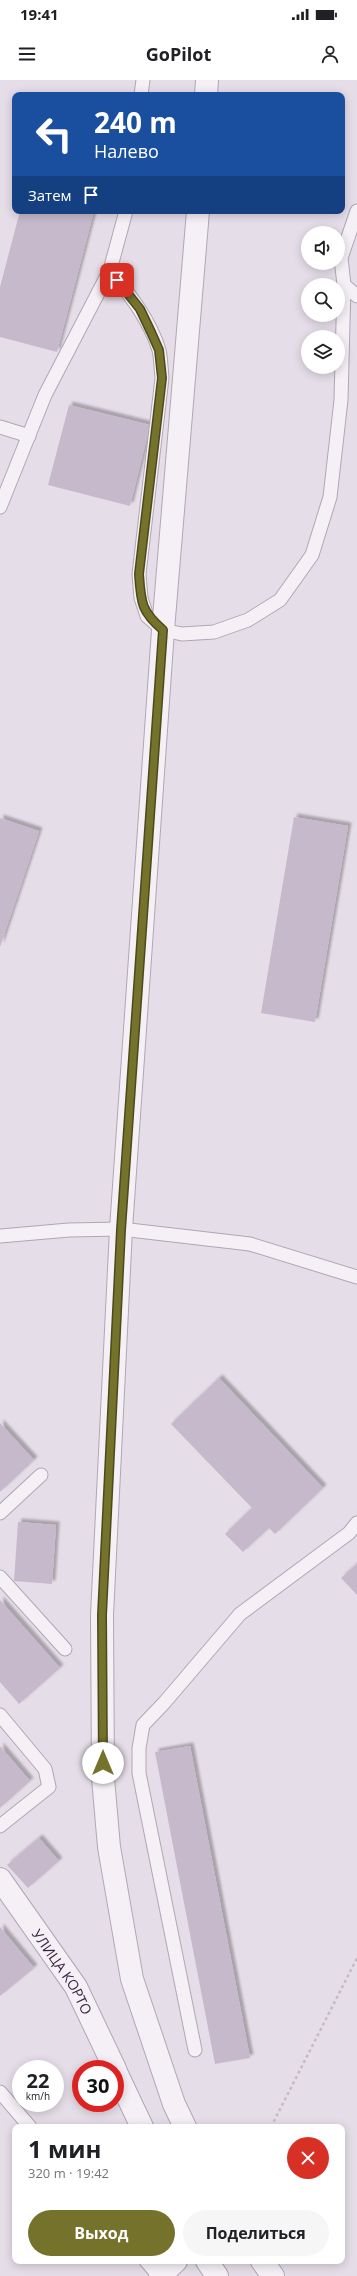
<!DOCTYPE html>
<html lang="ru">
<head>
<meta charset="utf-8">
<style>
  body { margin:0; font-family:"Open Sans",sans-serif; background:#f6f6f6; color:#202124; height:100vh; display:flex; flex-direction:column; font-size:15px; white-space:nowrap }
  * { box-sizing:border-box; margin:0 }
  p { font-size:13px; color:#757577 }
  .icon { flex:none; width:22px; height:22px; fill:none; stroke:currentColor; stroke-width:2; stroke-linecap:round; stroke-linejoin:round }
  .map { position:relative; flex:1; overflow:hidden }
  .drawer { position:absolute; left:12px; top:2044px; width:333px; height:140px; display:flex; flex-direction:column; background:#fff; border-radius:8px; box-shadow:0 2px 10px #0003 }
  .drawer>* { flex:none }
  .guide { position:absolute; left:12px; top:12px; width:333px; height:122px; border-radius:8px; box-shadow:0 2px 10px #0003; background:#1a4fa0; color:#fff; overflow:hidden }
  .tools { position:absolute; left:301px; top:146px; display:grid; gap:8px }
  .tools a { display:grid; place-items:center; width:44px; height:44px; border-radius:50%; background:#fff; box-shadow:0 2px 10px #0003; font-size:20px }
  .speed { position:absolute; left:12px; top:1980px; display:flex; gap:8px; font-size:20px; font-weight:700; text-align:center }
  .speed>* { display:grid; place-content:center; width:52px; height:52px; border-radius:50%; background:#fff; box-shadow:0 2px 10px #0003; line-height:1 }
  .speed small { font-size:10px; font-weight:400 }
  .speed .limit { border:6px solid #d22; background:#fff; color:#111 }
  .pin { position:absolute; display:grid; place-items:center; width:34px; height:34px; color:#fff; margin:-17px; border-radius:8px; box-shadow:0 2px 6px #0006 }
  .me { position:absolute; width:44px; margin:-22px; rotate:0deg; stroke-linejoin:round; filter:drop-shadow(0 0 3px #0008) }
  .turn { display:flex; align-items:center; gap:14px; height:84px; padding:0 16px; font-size:18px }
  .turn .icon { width:52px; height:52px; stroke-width:2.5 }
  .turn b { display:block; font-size:28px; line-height:34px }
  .then { display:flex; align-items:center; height:38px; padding:0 16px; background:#0003; gap:8px; font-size:15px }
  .round { display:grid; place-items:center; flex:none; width:42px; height:42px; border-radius:21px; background:#f6f6f6 }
  .head { display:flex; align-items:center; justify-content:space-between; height:68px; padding:0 16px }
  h1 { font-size:24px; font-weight:700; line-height:30px }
  .action { display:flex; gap:8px; margin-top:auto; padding:8px 16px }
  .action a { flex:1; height:46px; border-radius:24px; background:#75722b; color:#fff; font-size:16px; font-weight:700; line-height:46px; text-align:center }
  .action a+a { background:#f6f6f6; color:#202124 }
  .status { display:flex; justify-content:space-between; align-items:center; height:28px; padding:0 20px; background:#fff; direction:ltr }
  .status svg { height:11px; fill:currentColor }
  header { display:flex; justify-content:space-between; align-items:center; height:52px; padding:0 16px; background:#fff; font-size:18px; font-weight:700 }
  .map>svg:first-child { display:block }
</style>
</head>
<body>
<div class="status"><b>19:41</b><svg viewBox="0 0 49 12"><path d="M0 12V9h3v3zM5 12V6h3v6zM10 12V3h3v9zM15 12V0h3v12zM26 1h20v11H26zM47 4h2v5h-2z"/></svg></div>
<header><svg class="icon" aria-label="menu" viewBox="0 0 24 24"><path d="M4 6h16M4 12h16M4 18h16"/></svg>GoPilot<svg class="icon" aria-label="person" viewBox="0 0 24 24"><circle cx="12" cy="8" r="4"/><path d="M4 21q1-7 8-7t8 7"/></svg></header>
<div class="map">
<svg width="357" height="2196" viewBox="0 0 357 2196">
  <defs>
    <filter id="shadow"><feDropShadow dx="3.5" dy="-3.5" stdDeviation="1" flood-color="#0004"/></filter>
  </defs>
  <rect width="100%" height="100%" fill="#e5dde8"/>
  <g fill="#c7b9cc" filter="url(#shadow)">
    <polygon points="20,131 94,131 57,272 0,257 0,207"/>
    <polygon points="69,325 150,345 130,426 48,405"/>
    <polygon points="294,737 348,746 315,942 261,933"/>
    <polygon points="0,738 39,751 0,867"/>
    <polygon points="219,1298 323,1408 275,1454 269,1448 243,1472 225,1454 252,1428 171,1344"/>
    <polygon points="0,1343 34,1380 0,1412"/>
    <polygon points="18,1442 56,1445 52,1504 14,1501"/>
    <polygon points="357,1484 357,1515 341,1498"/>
    <polygon points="0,1520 60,1588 19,1624 0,1602"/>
    <polygon points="0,1666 30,1701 0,1728"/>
    <polygon points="190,1666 250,1978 215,1984 155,1672"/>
    <polygon points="39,1758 59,1781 28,1808 7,1785"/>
    <polygon points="0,1847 34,1888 0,1916"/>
  </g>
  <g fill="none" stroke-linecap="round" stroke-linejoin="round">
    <defs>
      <g id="service">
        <polyline points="141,15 143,0"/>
        <path d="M110,190C129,214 150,240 159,270C161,279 161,289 162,298L139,494L141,518L147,536L163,550L182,554L214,552L248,540L280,520L312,475L330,417L341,320L344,205L341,178L357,131"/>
        <polyline points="344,205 357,216"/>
        <polyline points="0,347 29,356"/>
        <polyline points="0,427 45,315 110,190 126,131"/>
        <polyline points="0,1156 69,1150 121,1149 250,1164 357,1197"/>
        <polyline points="0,1433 41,1395"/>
        <polyline points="0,1497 65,1569"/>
        <polyline points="0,1635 45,1689 49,1707 0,1746"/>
        <polyline points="195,1970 139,1693 139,1668 143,1645 164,1623 240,1534 349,1453 357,1443"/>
        <polyline points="0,2012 30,2047"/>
        <polyline points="146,2181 159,2196"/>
      </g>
      <g id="minor">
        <polyline points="206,15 207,0"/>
        <path id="s1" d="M0,1799L76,1907L115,1989"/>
        <polyline points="115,1990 142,2047"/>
        <polyline points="185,2047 174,2024 132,1899 109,1767 103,1698 102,1535 121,1149 163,550 198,131"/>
        <polyline points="207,2181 217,2196"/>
        <polyline points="262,2181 273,2196"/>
        <polyline points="160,2196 176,2181"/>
      </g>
    </defs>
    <use href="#service" stroke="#b1a6b6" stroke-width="15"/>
    <use href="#minor" stroke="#b1a6b6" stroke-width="24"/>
    <polyline stroke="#c4bbc7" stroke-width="2.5" stroke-dasharray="3 3" stroke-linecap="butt" points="271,2047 357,1878"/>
    <use href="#service" stroke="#f5f0f6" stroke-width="13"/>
    <use href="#minor" stroke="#f5f0f6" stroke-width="22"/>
  </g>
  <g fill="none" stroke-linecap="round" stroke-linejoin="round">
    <defs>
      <path id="route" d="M103,1683L102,1535L121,1150L163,550C141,531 141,523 139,494L162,298L159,270L151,252L140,229L117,200"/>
    </defs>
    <use href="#route" stroke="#4c4a1c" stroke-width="10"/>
    <use href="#route" stroke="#75722b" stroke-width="7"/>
  </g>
  <g text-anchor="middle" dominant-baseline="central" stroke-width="3" stroke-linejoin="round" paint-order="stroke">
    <g font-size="14" fill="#392541" stroke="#f3ecf6">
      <text stroke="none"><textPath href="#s1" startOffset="112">УЛИЦА КОРТО</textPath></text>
    </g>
  </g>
</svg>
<div class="tools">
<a><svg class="icon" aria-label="sound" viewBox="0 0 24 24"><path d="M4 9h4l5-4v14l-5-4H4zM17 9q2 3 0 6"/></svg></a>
<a><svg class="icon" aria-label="search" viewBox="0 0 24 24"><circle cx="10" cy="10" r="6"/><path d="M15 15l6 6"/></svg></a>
<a><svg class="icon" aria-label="layers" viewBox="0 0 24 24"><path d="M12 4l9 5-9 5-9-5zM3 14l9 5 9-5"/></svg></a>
</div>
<div class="speed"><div>22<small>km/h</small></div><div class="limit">30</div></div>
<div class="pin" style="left:117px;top:200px;background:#d93025"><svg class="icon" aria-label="arrive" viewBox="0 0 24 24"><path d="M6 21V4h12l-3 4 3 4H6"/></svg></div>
<svg class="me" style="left:103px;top:1683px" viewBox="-20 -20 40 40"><circle r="19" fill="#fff"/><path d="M0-13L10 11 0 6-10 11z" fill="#75722b"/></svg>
<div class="guide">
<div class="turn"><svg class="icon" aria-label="left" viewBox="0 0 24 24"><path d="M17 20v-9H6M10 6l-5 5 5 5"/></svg><div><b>240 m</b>Налево</div></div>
<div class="then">Затем<svg class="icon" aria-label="arrive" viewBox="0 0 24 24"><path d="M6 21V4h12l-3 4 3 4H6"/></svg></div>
</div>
<section class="drawer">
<div class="head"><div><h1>1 мин</h1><p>320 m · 19:42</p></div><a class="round" style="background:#d93025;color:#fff"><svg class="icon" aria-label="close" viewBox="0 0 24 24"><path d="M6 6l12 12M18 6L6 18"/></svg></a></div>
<div class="action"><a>Выход</a><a>Поделиться</a></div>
</section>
</div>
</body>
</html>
